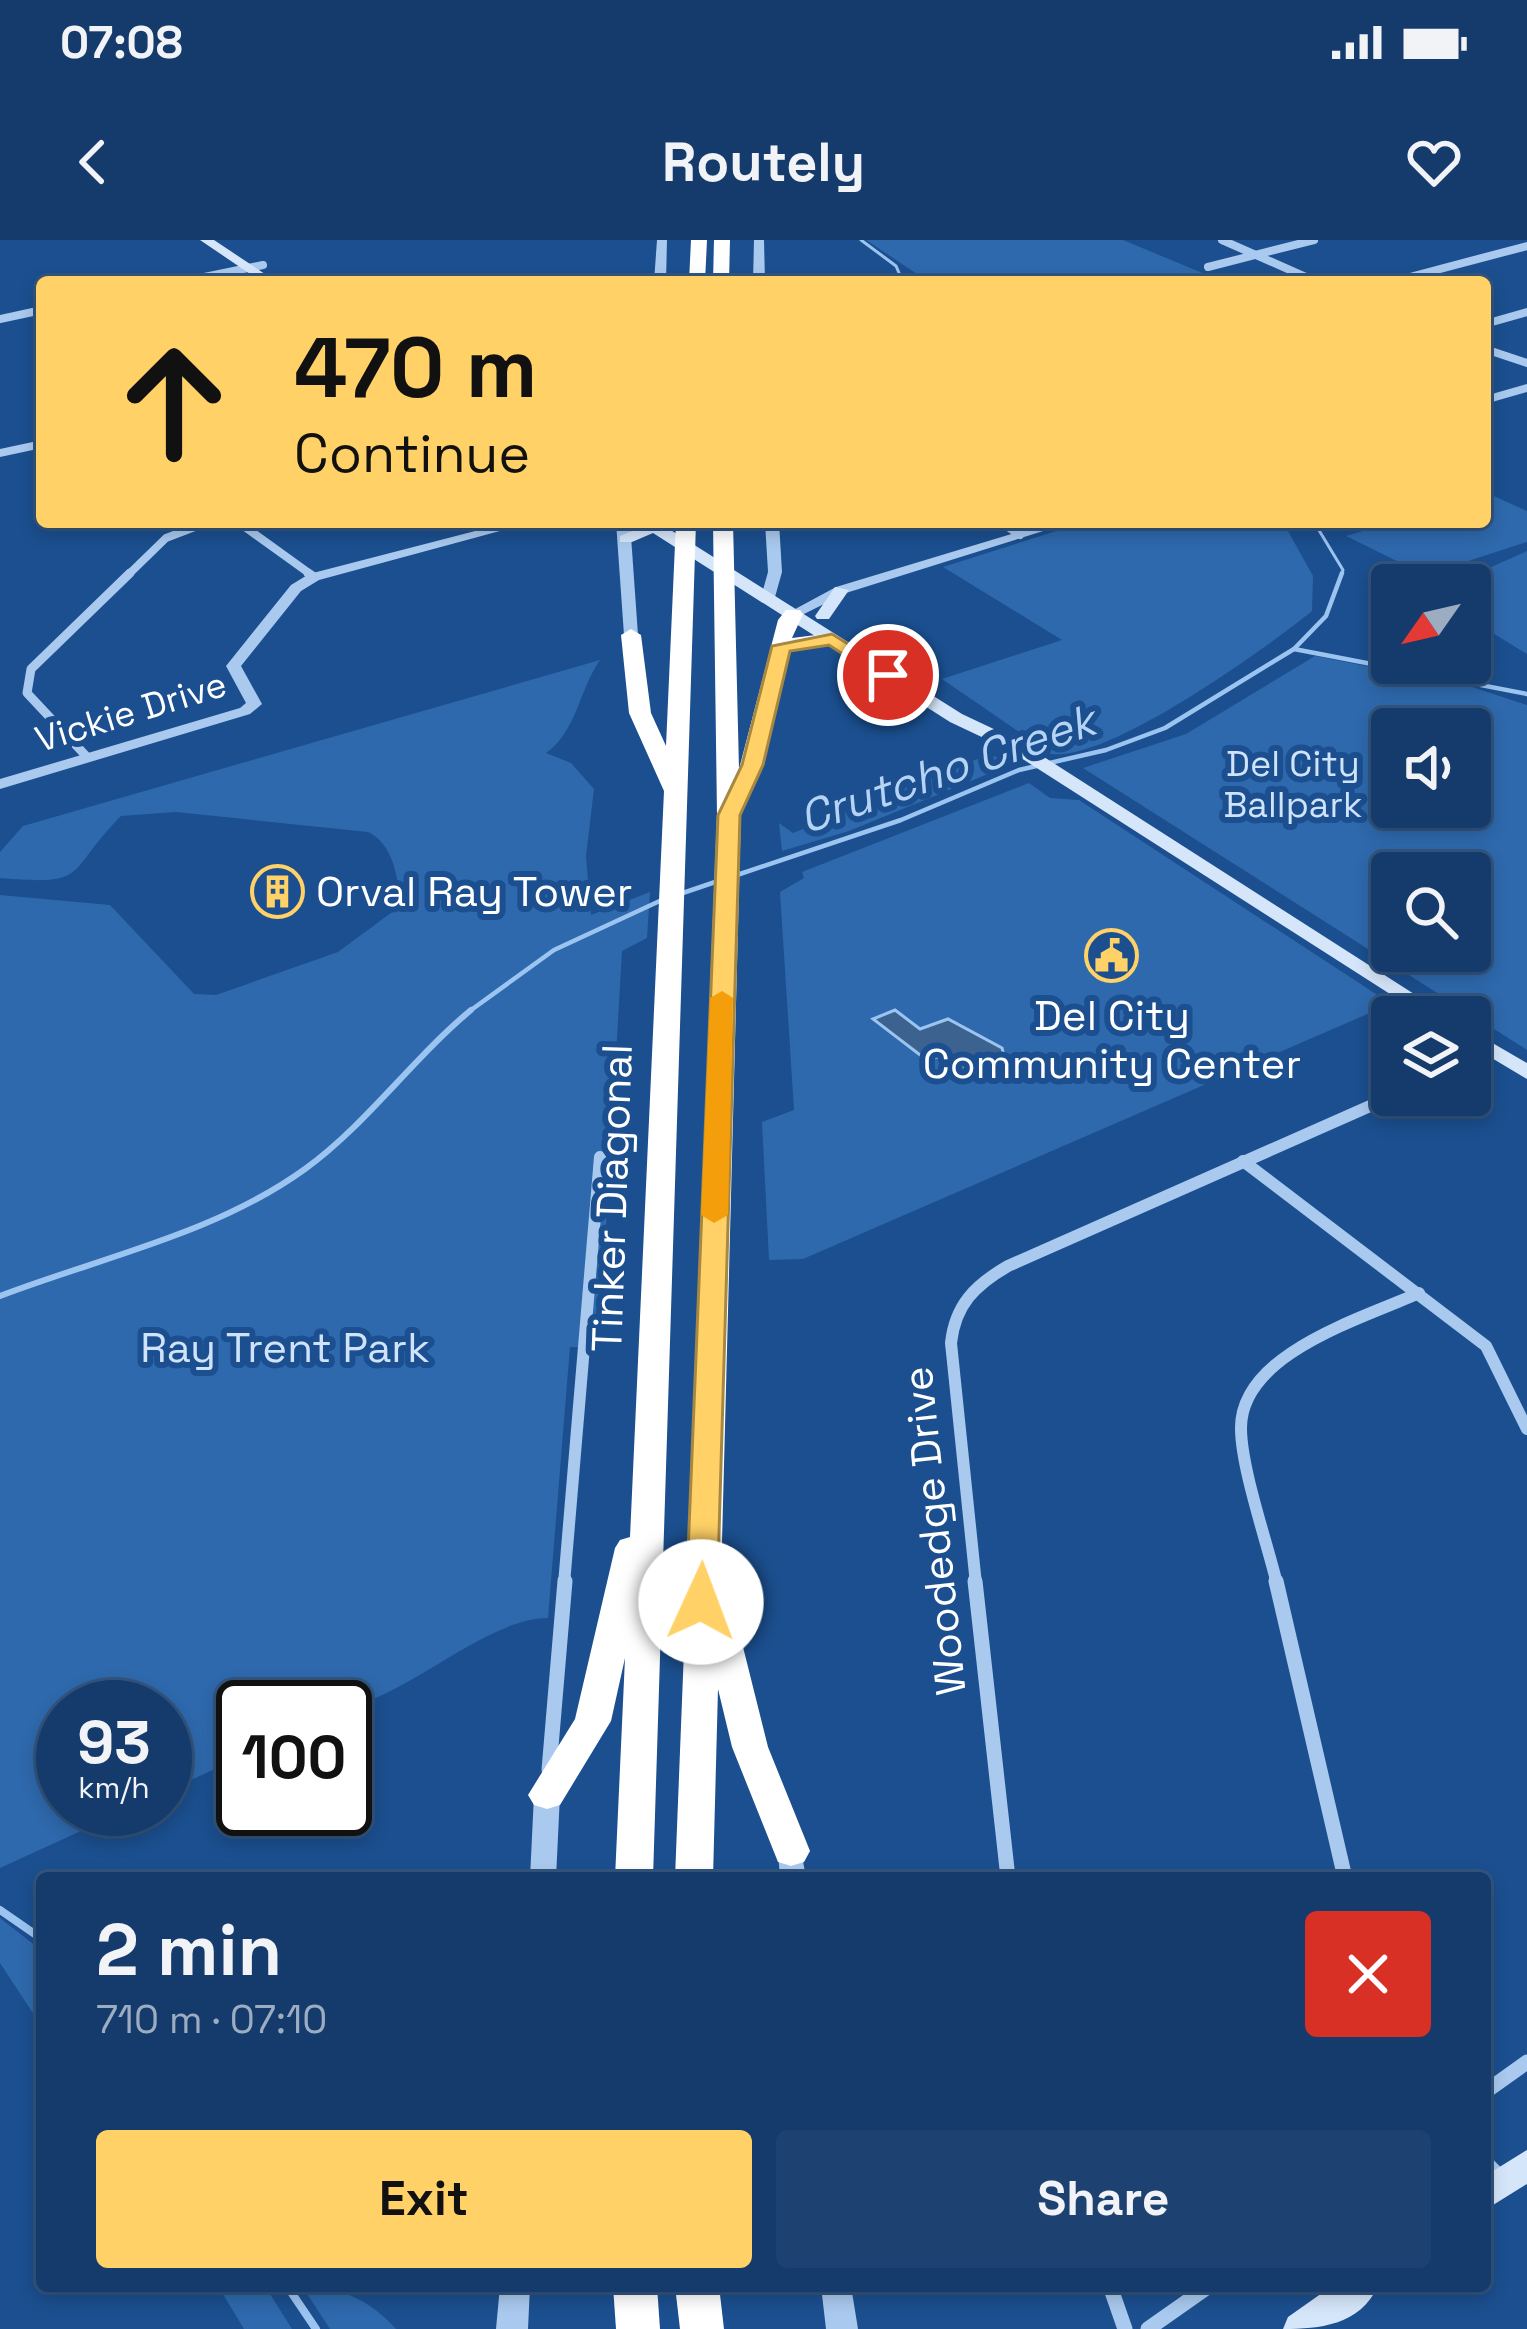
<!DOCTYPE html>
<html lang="en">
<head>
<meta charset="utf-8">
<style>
  body { margin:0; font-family:"Space Grotesk",sans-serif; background:#1d4271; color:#f1f3f6; height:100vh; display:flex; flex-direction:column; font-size:45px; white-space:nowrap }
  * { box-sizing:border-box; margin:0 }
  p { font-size:39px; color:#9dadc1 }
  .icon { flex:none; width:66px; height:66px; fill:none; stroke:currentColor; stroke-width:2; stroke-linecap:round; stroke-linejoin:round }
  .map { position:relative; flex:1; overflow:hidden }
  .side { position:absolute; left:36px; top:1632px; width:1455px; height:420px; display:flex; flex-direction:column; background:#143b6b; border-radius:12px; box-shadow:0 6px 18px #0003,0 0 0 3px #33557e }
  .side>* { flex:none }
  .top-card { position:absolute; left:36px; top:36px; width:1455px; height:252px; border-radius:12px; box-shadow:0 6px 18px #0003,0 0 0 3px #33557e; background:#ffd166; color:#111; overflow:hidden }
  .needle { width:78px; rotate:236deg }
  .controls { position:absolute; left:1371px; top:324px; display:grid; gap:24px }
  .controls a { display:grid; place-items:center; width:120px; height:120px; border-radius:12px; background:#143b6b; box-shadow:0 6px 18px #0003,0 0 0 3px #33557e; font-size:60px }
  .speed { position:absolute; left:36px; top:1440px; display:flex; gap:24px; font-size:60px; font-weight:700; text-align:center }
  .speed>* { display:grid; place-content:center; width:156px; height:156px; border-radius:50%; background:#143b6b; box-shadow:0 6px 18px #0003,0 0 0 3px #33557e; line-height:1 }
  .speed small { font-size:30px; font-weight:400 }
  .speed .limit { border:6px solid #111; border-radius:18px; background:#fff; color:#111 }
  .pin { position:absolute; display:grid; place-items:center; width:102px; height:102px; color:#fff; margin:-51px; border:6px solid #fff; border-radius:50%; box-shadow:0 3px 12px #0007 }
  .me { position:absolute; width:132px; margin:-66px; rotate:2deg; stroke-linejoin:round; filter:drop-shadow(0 0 9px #0008) }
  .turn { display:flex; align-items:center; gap:42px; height:252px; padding:0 60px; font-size:54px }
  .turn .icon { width:156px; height:156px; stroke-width:2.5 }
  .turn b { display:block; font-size:84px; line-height:102px }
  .round { display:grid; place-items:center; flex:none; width:126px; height:126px; border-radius:12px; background:#1d4271 }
  .overview { display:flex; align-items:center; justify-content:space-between; height:204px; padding:0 60px }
  h1 { font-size:72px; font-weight:700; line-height:90px }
  .button { display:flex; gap:24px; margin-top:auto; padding:24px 60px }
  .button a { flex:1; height:138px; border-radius:12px; background:#ffd166; color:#111; font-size:48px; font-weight:700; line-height:138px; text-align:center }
  .button a+a { background:#1d4271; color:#f1f3f6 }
  .status { display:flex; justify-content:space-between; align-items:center; height:84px; padding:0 60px; background:#143b6b; direction:ltr }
  .status svg { height:33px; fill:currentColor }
  header { display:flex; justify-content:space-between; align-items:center; height:156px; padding:0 60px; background:#143b6b; font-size:54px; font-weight:700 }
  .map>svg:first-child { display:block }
</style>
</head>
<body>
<div class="status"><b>07:08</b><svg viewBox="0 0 49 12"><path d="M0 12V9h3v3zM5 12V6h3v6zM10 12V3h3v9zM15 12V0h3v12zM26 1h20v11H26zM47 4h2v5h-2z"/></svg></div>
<header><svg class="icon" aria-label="back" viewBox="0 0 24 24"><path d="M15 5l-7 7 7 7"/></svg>Routely<svg class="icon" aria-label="heart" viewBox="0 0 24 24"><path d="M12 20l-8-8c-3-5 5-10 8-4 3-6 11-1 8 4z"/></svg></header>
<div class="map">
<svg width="1527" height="2089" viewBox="0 0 1527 2089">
  <rect width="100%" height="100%" fill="#1b4f8f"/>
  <g fill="#2e69ad" fill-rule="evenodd">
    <polygon points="866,0 1123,0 1224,42 929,42"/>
    <polygon points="1487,253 1527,271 1527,302 1425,335 1346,296 1393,282 1485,282"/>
    <path d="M1085,282H1283L1313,336L1312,371C1265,409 1110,521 1051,514L942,439L1062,400L943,327Z"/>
    <polygon points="1527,311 1527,414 1470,379 1470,345 1451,345"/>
    <path d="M1315,416L1472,447L1527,465V810L1083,528L1186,494ZM1392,489H1470V567H1392ZM1392,633H1470V711H1392Z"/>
    <path d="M600,420C579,450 577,491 546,513L571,523L594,549L586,616L591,675L650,652L647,698L622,711L599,1108L570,1107L548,1378C487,1378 408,1456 345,1468C316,1473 275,1467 243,1467V1516L165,1552V1467H63V1569H129L0,1628V655L110,665L194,754L216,755L338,712L399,667C400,641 393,603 368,592L176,572L121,576C64,633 92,646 0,638V612L23,586Z"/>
    <polygon points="985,516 1002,517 1010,525 849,591 782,611 779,583 793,593"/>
    <polygon points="1029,543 1050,558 1079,560 1411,777 1392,777 1379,769 803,1019 769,1020 762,882 794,870 780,652 804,638 802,632"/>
    <polygon points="0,1678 42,1711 42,1787 0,1723"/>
    <polygon points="218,2046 265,2046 292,2089 244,2089"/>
    <path d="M302,2046C340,2046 371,2061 396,2089H330Z"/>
  </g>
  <polygon fill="#3c6290" stroke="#9cc4f0" stroke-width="3" points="895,770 920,789 948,779 1002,808 1004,816 970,831 951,816 924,818 873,779"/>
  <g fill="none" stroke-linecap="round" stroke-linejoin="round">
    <g stroke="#9cc4f0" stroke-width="3">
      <polyline points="861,0 896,26 903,42"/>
      <polyline points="1314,282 1343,330 1341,336"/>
    </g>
    <g stroke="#9cc4f0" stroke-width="4.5">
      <polyline points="1294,409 1527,454"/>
      <polyline points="734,636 901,580 1019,530 1106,510 1165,488 1294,409 1326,376 1342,333"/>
      <polyline points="677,655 721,640"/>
      <polyline points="467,773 554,710 664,659"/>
    </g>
    <path stroke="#9cc4f0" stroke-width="6" d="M0,1056C102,1017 215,994 305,929C366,885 412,819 471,770"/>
    <g stroke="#9cc4f0" stroke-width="8">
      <polyline points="0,1670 42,1699"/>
      <polyline points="287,2046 316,2089"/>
    </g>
    <g stroke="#a9c9ee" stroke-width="8">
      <polyline points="1222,0 1317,42"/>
      <polyline points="1208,27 1314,0"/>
      <polyline points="180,42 263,25"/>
      <polyline points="1391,42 1527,6"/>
      <polyline points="0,79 42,70"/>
      <polyline points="1485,84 1527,72"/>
      <polyline points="1485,109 1527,123"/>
      <polyline points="238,282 313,336"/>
      <polyline points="1000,282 1020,295"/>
      <polyline points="127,336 166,298 208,282"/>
    </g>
    <g stroke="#a9c9ee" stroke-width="9">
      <polyline points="308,333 314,337"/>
      <polyline points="87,517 27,453 31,429 130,333"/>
    </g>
    <g stroke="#a9c9ee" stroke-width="12">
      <polyline points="1470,822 1494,812"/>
      <polyline points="1243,921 1486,1106 1527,1189"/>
      <polyline points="564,1344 600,917"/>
      <path d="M976,1344L951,1103C955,1065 975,1045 1008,1026L1395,855"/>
      <path d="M1277,1344C1267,1302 1241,1228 1241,1188C1241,1113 1364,1078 1419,1053"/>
    </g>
    <g stroke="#a9c9ee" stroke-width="15">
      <polyline points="975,1341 1008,1638"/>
      <polyline points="1276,1341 1345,1638"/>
      <polyline points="549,1530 565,1341"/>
      <polyline points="1485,1852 1527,1822"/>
      <polyline points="1485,1922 1503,1940"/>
      <polyline points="1110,2046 1125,2089"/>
      <polyline points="1148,2089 1209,2046"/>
    </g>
    <g fill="#a9c9ee" fill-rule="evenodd">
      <polygon points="657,0 667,0 666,42 654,42"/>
      <polygon points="754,0 764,0 765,42 753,42"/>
      <polygon points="1527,144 1527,152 1485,164 1485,156"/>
      <polygon points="42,200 42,208 0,217 0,209"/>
      <polygon points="510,282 533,282 319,340 301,351 241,426 262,464 250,474 0,549 0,539 240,468 246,463 226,426 291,345 309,334"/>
      <polygon points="616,282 630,282 638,395 631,399 624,395"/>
      <polygon points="765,282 779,282 782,332 775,357 768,361 761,357 768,332"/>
      <polygon points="1051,282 1072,282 846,353 798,377 786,374 836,347"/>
      <polygon points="547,1545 556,1548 560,1555 556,1638 530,1638 534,1555 538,1548"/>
      <polygon points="791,1600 800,1604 806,1638 780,1638 778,1611 782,1604"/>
      <polygon points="500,2046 530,2046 528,2089 496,2089"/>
      <polygon points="821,2046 851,2046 858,2089 826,2089"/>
    </g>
    <g fill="#d6e6fa" fill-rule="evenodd">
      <polygon points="200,0 214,0 277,42 262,42"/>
      <polygon points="639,282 658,282 962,474 1019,501 1450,777 1426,777 1007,509 950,482 653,293 632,302 620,302 620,296 643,286"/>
      <polygon points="835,347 849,350 829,379 817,379 815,376"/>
      <polygon points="1470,790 1527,823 1527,839 1470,805"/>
      <polygon points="1527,1910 1527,1944 1485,1970 1485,1936"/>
      <path d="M1332,2046H1378C1360,2085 1320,2089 1283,2089L1288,2077Z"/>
    </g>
    <g fill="#fff" fill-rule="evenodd">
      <polygon points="691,0 707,0 705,42 689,42"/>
      <polygon points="714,0 730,0 729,42 713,42"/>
      <polygon points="676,282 696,282 653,1638 615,1638 625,1418 611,1481 560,1565 547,1569 534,1565 528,1555 575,1479 615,1308 620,1300 630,1297 664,551 629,473 621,395 631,389 641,395 651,473 666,506"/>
      <polygon points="713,282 733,282 739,529 778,380 786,370 800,370 803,374 792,398 832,393 842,399 832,405 789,411 764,525 741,571 721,1341 729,1351 768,1507 810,1611 804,1622 791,1626 778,1622 732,1507 718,1449 713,1638 675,1638 717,575"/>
      <polygon points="613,2046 657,2046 660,2089 616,2089"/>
      <polygon points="675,2046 719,2046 724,2089 680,2089"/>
    </g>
  </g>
  <polygon fill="#ffd166" stroke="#a68842" stroke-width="3" points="832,394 898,435 881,439 829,405 790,411 763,525 740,575 717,1362 701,1373 686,1362 718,575 742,525 772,406"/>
  <polygon fill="#f59e0b" points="722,751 733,758 728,975 714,983 701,975 710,758"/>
  <defs>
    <symbol id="building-ring" viewBox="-11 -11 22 22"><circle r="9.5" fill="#1b4f8f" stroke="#ffd166" stroke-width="1.5"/><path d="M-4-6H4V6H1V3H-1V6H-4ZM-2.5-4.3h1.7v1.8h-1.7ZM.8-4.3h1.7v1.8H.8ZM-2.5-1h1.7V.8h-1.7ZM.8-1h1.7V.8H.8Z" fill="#ffd166"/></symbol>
    <symbol id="civic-ring" viewBox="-11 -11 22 22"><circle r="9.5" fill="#1b4f8f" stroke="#ffd166" stroke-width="1.5"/><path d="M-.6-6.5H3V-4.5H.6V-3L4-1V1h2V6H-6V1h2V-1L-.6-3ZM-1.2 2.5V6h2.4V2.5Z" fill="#ffd166"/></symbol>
  </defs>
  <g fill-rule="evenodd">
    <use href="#building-ring" x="248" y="622" width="59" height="59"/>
    <use href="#civic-ring" x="1082" y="686" width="59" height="59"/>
  </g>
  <g text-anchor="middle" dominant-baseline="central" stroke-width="12" stroke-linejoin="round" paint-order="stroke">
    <g font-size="36" fill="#fff" stroke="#1b4f8f">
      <text transform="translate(131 472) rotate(-17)">Vickie Drive</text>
    </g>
    <g font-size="36" fill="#cfe3fa" stroke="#1b4f8f">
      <text x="1293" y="524">Del City<tspan x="1293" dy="41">Ballpark</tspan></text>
    </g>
    <g font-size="42" fill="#fff" stroke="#1b4f8f" text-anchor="start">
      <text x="316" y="651">Orval Ray Tower</text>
      <text x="1112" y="775" text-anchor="middle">Del City<tspan x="1112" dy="48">Community Center</tspan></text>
    </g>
    <g font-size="42" fill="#fff" stroke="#1b4f8f">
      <text transform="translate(612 958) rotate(-88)">Tinker Diagonal</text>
      <text transform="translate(934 1291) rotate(-96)">Woodedge Drive</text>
    </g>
    <g font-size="42" fill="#cfe3fa" stroke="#1b4f8f">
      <text x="285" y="1107">Ray Trent Park</text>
    </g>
    <g font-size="45" font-style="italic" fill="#b5d3f5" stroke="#1b4f8f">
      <text transform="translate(947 529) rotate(-19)">Crutcho Creek</text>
    </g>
  </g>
</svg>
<div class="controls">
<a><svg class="needle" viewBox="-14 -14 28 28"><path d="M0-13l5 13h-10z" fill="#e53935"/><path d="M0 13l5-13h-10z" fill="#9dadc1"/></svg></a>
<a><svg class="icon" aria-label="sound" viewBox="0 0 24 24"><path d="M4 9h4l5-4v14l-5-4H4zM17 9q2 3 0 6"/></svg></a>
<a><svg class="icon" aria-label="search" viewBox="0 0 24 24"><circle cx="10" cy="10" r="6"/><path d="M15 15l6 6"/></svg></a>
<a><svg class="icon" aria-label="layers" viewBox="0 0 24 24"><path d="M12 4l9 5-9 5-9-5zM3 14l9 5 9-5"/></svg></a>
</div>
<div class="speed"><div>93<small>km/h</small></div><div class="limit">100</div></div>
<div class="pin" style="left:888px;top:435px;background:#d93025"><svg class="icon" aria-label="arrive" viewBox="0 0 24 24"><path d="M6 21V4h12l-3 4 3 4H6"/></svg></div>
<svg class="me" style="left:701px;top:1362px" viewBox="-20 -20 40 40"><circle r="19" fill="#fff"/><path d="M0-13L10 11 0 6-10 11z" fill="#ffd166"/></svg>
<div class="top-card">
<div class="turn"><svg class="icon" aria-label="ahead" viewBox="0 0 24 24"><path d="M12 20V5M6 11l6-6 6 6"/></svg><div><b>470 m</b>Continue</div></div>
</div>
<section class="side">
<div class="overview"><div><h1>2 min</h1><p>710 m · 07:10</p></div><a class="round" style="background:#d93025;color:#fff"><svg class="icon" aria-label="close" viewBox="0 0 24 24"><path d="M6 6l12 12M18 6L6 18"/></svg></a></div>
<div class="button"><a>Exit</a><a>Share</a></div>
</section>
</div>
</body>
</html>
